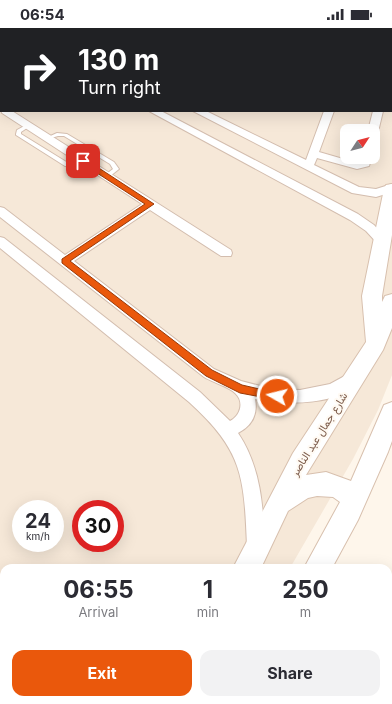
<!DOCTYPE html>
<html lang="en">
<head>
<meta charset="utf-8">
<style>
  body { margin:0; font-family:Inter,Vazirmatn,sans-serif; background:#f2f2f3; color:#2b2b33; height:100vh; display:flex; flex-direction:column; font-size:15px; white-space:nowrap }
  * { box-sizing:border-box; margin:0 }
  p { font-size:13px; color:#7c7c81 }
  .icon { flex:none; width:22px; height:22px; fill:none; stroke:currentColor; stroke-width:2; stroke-linecap:round; stroke-linejoin:round }
  .map { position:relative; flex:1; overflow:hidden }
  .side { position:absolute; left:0px; top:536px; width:392px; height:140px; display:flex; flex-direction:column; background:#fff; border-radius:12px 12px 0 0; box-shadow:0 4px 16px #0002 }
  .side>* { flex:none }
  .top-card { position:absolute; left:0px; top:0px; width:392px; height:84px; box-shadow:0 4px 16px #0002; background:#202124; color:#fff; overflow:hidden }
  .needle { width:26px; rotate:54deg }
  .tools { position:absolute; left:340px; top:96px; display:grid; gap:8px }
  .tools a { display:grid; place-items:center; width:40px; height:40px; border-radius:8px; background:#fff; box-shadow:0 4px 16px #0002; font-size:20px }
  .speed { position:absolute; left:12px; top:472px; display:flex; gap:8px; font-size:20px; font-weight:700; text-align:center }
  .speed>* { display:grid; place-content:center; width:52px; height:52px; border-radius:50%; background:#fff; box-shadow:0 4px 16px #0002; line-height:1 }
  .speed small { font-size:10px; font-weight:400 }
  .speed .limit { border:6px solid #d22; background:#fff; color:#111 }
  .pin { position:absolute; display:grid; place-items:center; width:34px; height:34px; color:#fff; margin:-17px; border-radius:8px; box-shadow:0 2px 6px #0006 }
  .me { position:absolute; width:44px; margin:-22px; rotate:278deg; stroke-linejoin:round; filter:drop-shadow(0 0 3px #0008) }
  .turn { display:flex; align-items:center; gap:14px; height:84px; padding:0 12px; font-size:18px }
  .turn .icon { width:52px; height:52px; stroke-width:2.5 }
  .turn b { display:block; font-size:28px; line-height:34px }
  .eta { display:flex; justify-content:space-evenly; align-items:center; height:68px; text-align:center }
  .eta b { font-size:24px; font-weight:700; line-height:28px }
  .action { display:flex; gap:8px; margin-top:auto; padding:8px 12px }
  .action a { flex:1; height:46px; border-radius:12px; background:#ea580c; color:#fff; font-size:16px; font-weight:700; line-height:46px; text-align:center }
  .action a+a { background:#f2f2f3; color:#2b2b33 }
  .status { display:flex; justify-content:space-between; align-items:center; height:28px; padding:0 20px; background:#fff; direction:ltr }
  .status svg { height:11px; fill:currentColor }
  .map>svg:first-child { display:block }
</style>
</head>
<body>
<div class="status"><b>06:54</b><svg viewBox="0 0 49 12"><path d="M0 12V9h3v3zM5 12V6h3v6zM10 12V3h3v9zM15 12V0h3v12zM26 1h20v11H26zM47 4h2v5h-2z"/></svg></div>
<div class="map">
<svg width="392" height="676" viewBox="0 0 392 676">
  <rect width="100%" height="100%" fill="#fef6eb"/>
  <path fill="#f6e8d8" fill-rule="evenodd" d="M0,0H392V347L378,382L353,431L290,540H4V672H202L200,676H0ZM1,1H391V83H1ZM347,103H373V129H347ZM21,481H55V515H21ZM81,481H115V515H81Z"/>
  <g fill="none" stroke-linecap="round" stroke-linejoin="round">
    <defs>
      <g id="lane">
        <polygon points="26,97 30,98 21,104 21,106 68,135 74,135 83,131 86,133 75,139 65,138 16,107 16,106 17,102"/>
        <polygon points="57,105 67,106 114,134 119,141 109,149 105,149 105,147 113,141 110,136 64,108 58,108 48,111 46,110"/>
      </g>
      <g id="street">
        <polygon points="30,0 39,0 40,1 31,1"/>
        <polygon points="134,0 143,0 144,1 135,1"/>
        <polygon points="288,0 297,0 298,1 289,1"/>
        <polygon points="381,0 391,0 392,1 391,3 391,1"/>
        <polygon points="392,16 392,26 391,27 391,17"/>
        <path d="M1,82L12,83L231,222L232,225L231,228H221L150,182L74,233L214,341L241,353L268,360L300,362L330,356L352,344L357,345L360,350C345,379 281,377 255,371C258,386 252,398 238,405C261,439 263,478 265,518L263,525L256,527L249,525L247,518C244,448 243,423 189,374L0,220V209L4,210L200,364L230,393C240,388 245,374 235,365C229,359 212,354 204,349L0,189V179L4,180L65,227L142,176L2,85Z"/>
        <polygon points="149,83 161,83 358,186 374,197 388,213 386,216 378,216 366,203 350,192"/>
        <polygon points="193,83 206,83 306,132 324,83 334,83 319,124 357,135 360,134 362,129 372,129 369,138 357,141 317,130 314,137 359,159 376,161 392,156 392,164 376,169 352,165"/>
        <polygon points="373,83 383,83 378,104 373,107 373,103 368,103"/>
      </g>
      <g id="secondary">
        <polygon points="392,156 392,207 382,268 382,274 385,268 392,266 392,300 383,322 306,447 326,444 351,453 384,377 392,374 392,413 388,424 358,492 332,540 304,540 340,474 333,469 317,468 308,470 288,483 261,540 233,540 293,425 366,314 362,268 384,161 386,157"/>
        <polygon points="137,672 169,672 168,676 136,676"/>
        <polygon points="215,672 247,672 246,676 214,676"/>
      </g>
    </defs>
    <use href="#lane" stroke="#d3bdae" stroke-width="2"/>
    <use href="#street" stroke="#d3bdae" stroke-width="2"/>
    <use href="#secondary" stroke="#d8c0ae" stroke-width="2"/>
    <polyline stroke="#dcb7a2" stroke-width="1.5" stroke-dasharray="0.5 2" stroke-linecap="butt" points="243,0 246,1"/>
    <use href="#lane" fill="#fff" fill-rule="evenodd"/>
    <use href="#street" fill="#fff" fill-rule="evenodd"/>
    <use href="#secondary" fill="#fff" fill-rule="evenodd"/>
  </g>
  <polygon fill="#ea580c" stroke="#983908" points="80,131 85,131 154,176 70,233 212,342 242,357 281,366 281,371 277,372 240,365 206,348 62,235 62,231 145,176 80,134"/>
  <g text-anchor="middle" dominant-baseline="central" stroke-width="4" stroke-linejoin="round" paint-order="stroke">
    <g font-size="11" fill="#7c5b4a" stroke="#fffaf3">
      <text transform="translate(319 406) rotate(-58)">شارع جمال عبد الناصر</text>
    </g>
  </g>
</svg>
<div class="tools">
<a><svg class="needle" viewBox="-14 -14 28 28"><path d="M0-13l5 13h-10z" fill="#e53935"/><path d="M0 13l5-13h-10z" fill="#7c7c81"/></svg></a>
</div>
<div class="speed"><div>24<small>km/h</small></div><div class="limit">30</div></div>
<div class="pin" style="left:83px;top:133px;background:#d93025"><svg class="icon" aria-label="arrive" viewBox="0 0 24 24"><path d="M6 21V4h12l-3 4 3 4H6"/></svg></div>
<svg class="me" style="left:277px;top:368px" viewBox="-20 -20 40 40"><circle r="17" fill="#ea580c" stroke="#fff" stroke-width="3"/><path d="M0-11L8 9 0 5-8 9z" fill="#fff"/></svg>
<div class="top-card">
<div class="turn"><svg class="icon" aria-label="right" viewBox="0 0 24 24"><path d="M7 20v-9h11M14 6l5 5-5 5"/></svg><div><b>130 m</b>Turn right</div></div>
</div>
<section class="side">
<div class="eta">
<div><b>06:55</b><p>Arrival</p></div>
<div><b>1</b><p>min</p></div>
<div><b>250</b><p>m</p></div>
</div>
<div class="action"><a>Exit</a><a>Share</a></div>
</section>
</div>
</body>
</html>
